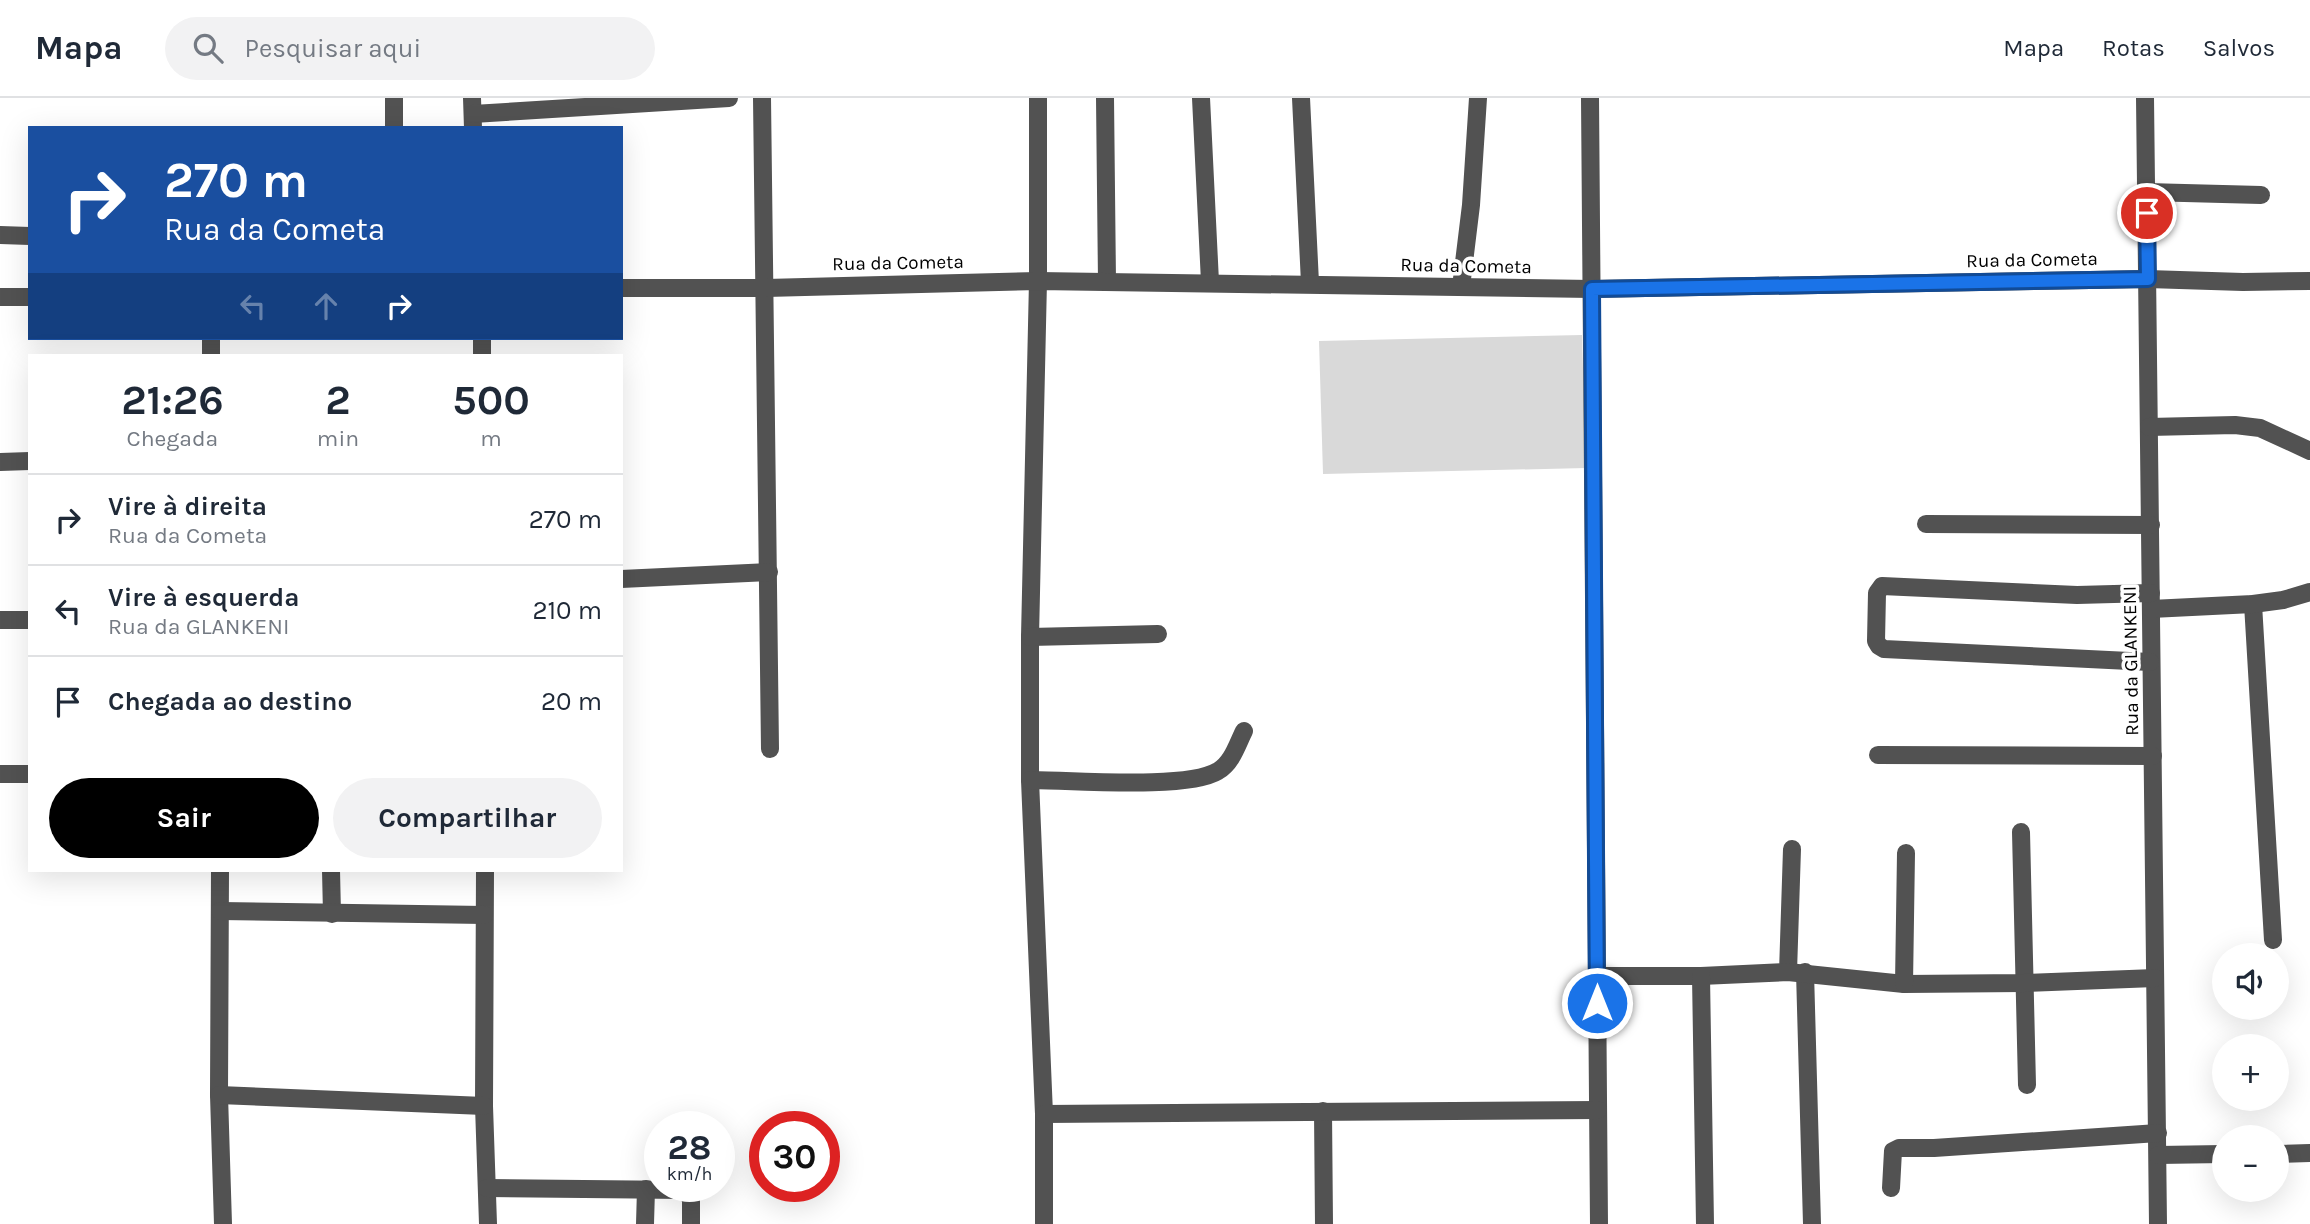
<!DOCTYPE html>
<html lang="pt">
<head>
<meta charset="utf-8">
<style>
  body { margin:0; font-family:Karla,sans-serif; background:#f2f2f3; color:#1f2937; height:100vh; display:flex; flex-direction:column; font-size:26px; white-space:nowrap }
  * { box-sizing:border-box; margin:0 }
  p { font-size:23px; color:#747a83 }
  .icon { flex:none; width:38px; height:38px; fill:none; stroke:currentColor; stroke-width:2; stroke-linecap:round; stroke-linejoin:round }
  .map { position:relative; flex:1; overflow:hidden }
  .details { position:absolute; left:28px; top:256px; width:595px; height:518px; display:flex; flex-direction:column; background:#fff; border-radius:0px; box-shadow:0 7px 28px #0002 }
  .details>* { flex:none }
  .guide { position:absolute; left:28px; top:28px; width:595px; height:214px; border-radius:0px; box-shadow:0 7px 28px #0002; background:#1a4fa0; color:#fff; overflow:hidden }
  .controls { position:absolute; left:2212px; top:845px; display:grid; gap:14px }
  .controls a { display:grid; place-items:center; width:77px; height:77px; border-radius:50%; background:#fff; box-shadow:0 7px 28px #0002; font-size:35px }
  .speed { position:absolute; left:644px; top:1013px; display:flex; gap:14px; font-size:35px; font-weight:700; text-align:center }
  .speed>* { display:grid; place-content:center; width:91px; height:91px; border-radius:50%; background:#fff; box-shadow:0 7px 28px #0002; line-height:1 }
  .speed small { font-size:18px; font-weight:400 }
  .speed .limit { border:10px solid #d22; background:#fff; color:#111 }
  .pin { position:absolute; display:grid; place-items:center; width:60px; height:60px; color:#fff; margin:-30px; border:4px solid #fff; border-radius:50%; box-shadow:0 2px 7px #0007 }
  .me { position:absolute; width:77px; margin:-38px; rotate:0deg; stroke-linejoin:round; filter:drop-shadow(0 0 5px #0008) }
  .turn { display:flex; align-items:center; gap:24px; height:147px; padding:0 21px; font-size:32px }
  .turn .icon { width:91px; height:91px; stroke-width:2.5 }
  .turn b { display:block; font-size:49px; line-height:60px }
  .lanes { display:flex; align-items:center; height:66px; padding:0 21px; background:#0003; justify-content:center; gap:35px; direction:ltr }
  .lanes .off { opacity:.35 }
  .eta { display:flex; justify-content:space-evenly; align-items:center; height:119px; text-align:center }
  .eta b { font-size:42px; font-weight:700; line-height:49px }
  .primary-button { display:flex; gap:14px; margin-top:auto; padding:14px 21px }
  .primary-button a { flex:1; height:80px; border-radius:42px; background:#000; color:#fff; font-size:28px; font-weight:700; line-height:80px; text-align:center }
  .primary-button a+a { background:#f2f2f3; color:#1f2937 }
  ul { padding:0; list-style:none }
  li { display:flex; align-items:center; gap:21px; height:91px; padding:0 21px; border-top:2px solid #e0e1e3 }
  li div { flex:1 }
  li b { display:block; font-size:26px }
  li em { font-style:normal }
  header { display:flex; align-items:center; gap:42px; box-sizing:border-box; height:98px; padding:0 35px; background:#fff; border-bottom:2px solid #e0e1e3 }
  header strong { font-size:33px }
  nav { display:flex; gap:38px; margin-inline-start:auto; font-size:24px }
  .search { width:490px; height:63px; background:#f2f2f3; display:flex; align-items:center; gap:18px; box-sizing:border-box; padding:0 24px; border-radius:38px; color:#747a83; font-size:26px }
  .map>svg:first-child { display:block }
</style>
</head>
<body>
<header>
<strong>Mapa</strong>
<div class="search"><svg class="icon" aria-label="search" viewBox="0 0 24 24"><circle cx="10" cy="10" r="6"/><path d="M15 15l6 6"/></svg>Pesquisar aqui</div>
<nav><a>Mapa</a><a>Rotas</a><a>Salvos</a></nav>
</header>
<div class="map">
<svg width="2310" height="1126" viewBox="0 0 2310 1126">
  <rect width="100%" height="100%" fill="#fff"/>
  <polygon fill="#d9d9d9" points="1582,237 1586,370 1323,376 1319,243"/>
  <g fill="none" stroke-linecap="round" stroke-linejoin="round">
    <g stroke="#525252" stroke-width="18">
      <polyline points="472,0 473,30"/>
      <polyline points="762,0 770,651"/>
      <polyline points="1038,0 1038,183 1030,539 1030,682 1044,1016 1044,1126"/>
      <polyline points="1105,0 1107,184"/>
      <polyline points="1201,0 1210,184"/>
      <polyline points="1301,0 1310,185"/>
      <polyline points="1590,0 1599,1126"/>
      <polyline points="2145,0 2158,1126"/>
      <polyline points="473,16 729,0"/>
      <polyline points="394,30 394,0"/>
      <polyline points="2146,94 2261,97"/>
      <polyline points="0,137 30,138"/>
      <polyline points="1461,189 1471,107 1478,0"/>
      <polyline points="621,190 766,190 1038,183 1592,191 2148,181 2243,184 2310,183"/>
      <polyline points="0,199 30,199"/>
      <polyline points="211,240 211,257"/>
      <polyline points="482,240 482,257"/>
      <polyline points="2149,329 2235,327 2260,330 2310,353"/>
      <polyline points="0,364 30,363"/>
      <polyline points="1926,426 2151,427"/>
      <polyline points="621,481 769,474"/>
      <polyline points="2253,506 2273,842"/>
      <polyline points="2151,511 2253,506 2283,502 2310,494"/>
      <polyline points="0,522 30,522"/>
      <polyline points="1030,539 1158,536"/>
      <polyline points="2150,564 1884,551 1879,548 1876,543 1877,495 1882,488 2077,497 2151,495"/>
      <polyline points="1878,657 2153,658"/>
      <polyline points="0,676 30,676"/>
      <path d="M1030,682C1071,682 1187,692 1218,673C1232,665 1237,647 1244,633"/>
      <polyline points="2021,734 2027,987"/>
      <polyline points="220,772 219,997 223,1126"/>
      <polyline points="331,772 332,816"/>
      <polyline points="485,772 484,1008 488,1126"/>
      <polyline points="220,813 484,817"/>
      <polyline points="1788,874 1792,751"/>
      <polyline points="1805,874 1812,1126"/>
      <polyline points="1597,878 1701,878 1788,874 1904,886 2024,885 2155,880"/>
      <polyline points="1701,878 1705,1126"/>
      <polyline points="1904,886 1906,755"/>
      <polyline points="219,997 484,1008"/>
      <polyline points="1323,1013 1324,1126"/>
      <polyline points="1044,1016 1598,1012"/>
      <polyline points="2277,1056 2310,1055"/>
      <polyline points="2158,1057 2224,1056"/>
      <polyline points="487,1090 685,1092 691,1101 691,1126"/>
      <polyline points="1891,1090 1893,1053 1899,1050 1934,1050 2158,1035"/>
      <polyline points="645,1126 646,1091"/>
    </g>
  </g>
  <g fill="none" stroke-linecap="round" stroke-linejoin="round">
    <defs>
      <polyline id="route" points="1597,905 1592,191 2148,181 2147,115"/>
    </defs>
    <use href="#route" stroke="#114b97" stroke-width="18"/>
    <use href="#route" stroke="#1a73e8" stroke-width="12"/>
  </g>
  <g text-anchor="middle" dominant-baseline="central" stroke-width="7" stroke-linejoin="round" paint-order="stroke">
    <g font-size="19" fill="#000" stroke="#fff">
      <text transform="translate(2032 162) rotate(-1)">Rua da Cometa</text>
      <text transform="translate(898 165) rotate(-1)">Rua da Cometa</text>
      <text transform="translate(1466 168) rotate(1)">Rua da Cometa</text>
      <text transform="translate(2131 563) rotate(-91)">Rua da GLANKENI</text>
    </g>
  </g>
</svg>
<div class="controls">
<a><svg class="icon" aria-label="sound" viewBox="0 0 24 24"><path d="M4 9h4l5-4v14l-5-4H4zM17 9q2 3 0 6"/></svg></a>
<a>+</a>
<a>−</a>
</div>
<div class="speed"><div>28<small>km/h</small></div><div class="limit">30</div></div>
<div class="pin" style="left:2147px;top:115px;background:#d93025"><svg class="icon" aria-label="arrive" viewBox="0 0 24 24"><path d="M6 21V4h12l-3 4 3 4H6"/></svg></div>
<svg class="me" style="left:1597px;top:905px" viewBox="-20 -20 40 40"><circle r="17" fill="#1a73e8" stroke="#fff" stroke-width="3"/><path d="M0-11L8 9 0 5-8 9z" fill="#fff"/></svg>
<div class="guide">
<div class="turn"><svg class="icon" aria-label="right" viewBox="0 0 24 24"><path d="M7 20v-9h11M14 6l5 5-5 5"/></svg><div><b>270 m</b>Rua da Cometa</div></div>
<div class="lanes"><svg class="icon off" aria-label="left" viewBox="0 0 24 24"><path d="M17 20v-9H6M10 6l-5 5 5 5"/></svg><svg class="icon off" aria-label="ahead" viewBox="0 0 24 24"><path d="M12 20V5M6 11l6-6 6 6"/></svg><svg class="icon" aria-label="right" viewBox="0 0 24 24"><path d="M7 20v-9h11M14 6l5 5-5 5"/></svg></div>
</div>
<section class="details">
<div class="eta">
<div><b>21:26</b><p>Chegada</p></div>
<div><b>2</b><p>min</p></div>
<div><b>500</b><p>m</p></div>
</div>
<ul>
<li><svg class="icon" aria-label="right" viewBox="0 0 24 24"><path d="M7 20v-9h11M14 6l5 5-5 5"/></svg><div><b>Vire à direita</b><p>Rua da Cometa</p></div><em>270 m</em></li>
<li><svg class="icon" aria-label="left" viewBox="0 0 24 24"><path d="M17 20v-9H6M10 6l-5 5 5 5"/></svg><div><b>Vire à esquerda</b><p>Rua da GLANKENI</p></div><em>210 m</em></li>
<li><svg class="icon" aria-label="arrive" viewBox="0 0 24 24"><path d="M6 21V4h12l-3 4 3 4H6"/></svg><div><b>Chegada ao destino</b></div><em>20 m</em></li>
</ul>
<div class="primary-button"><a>Sair</a><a>Compartilhar</a></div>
</section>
</div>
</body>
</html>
